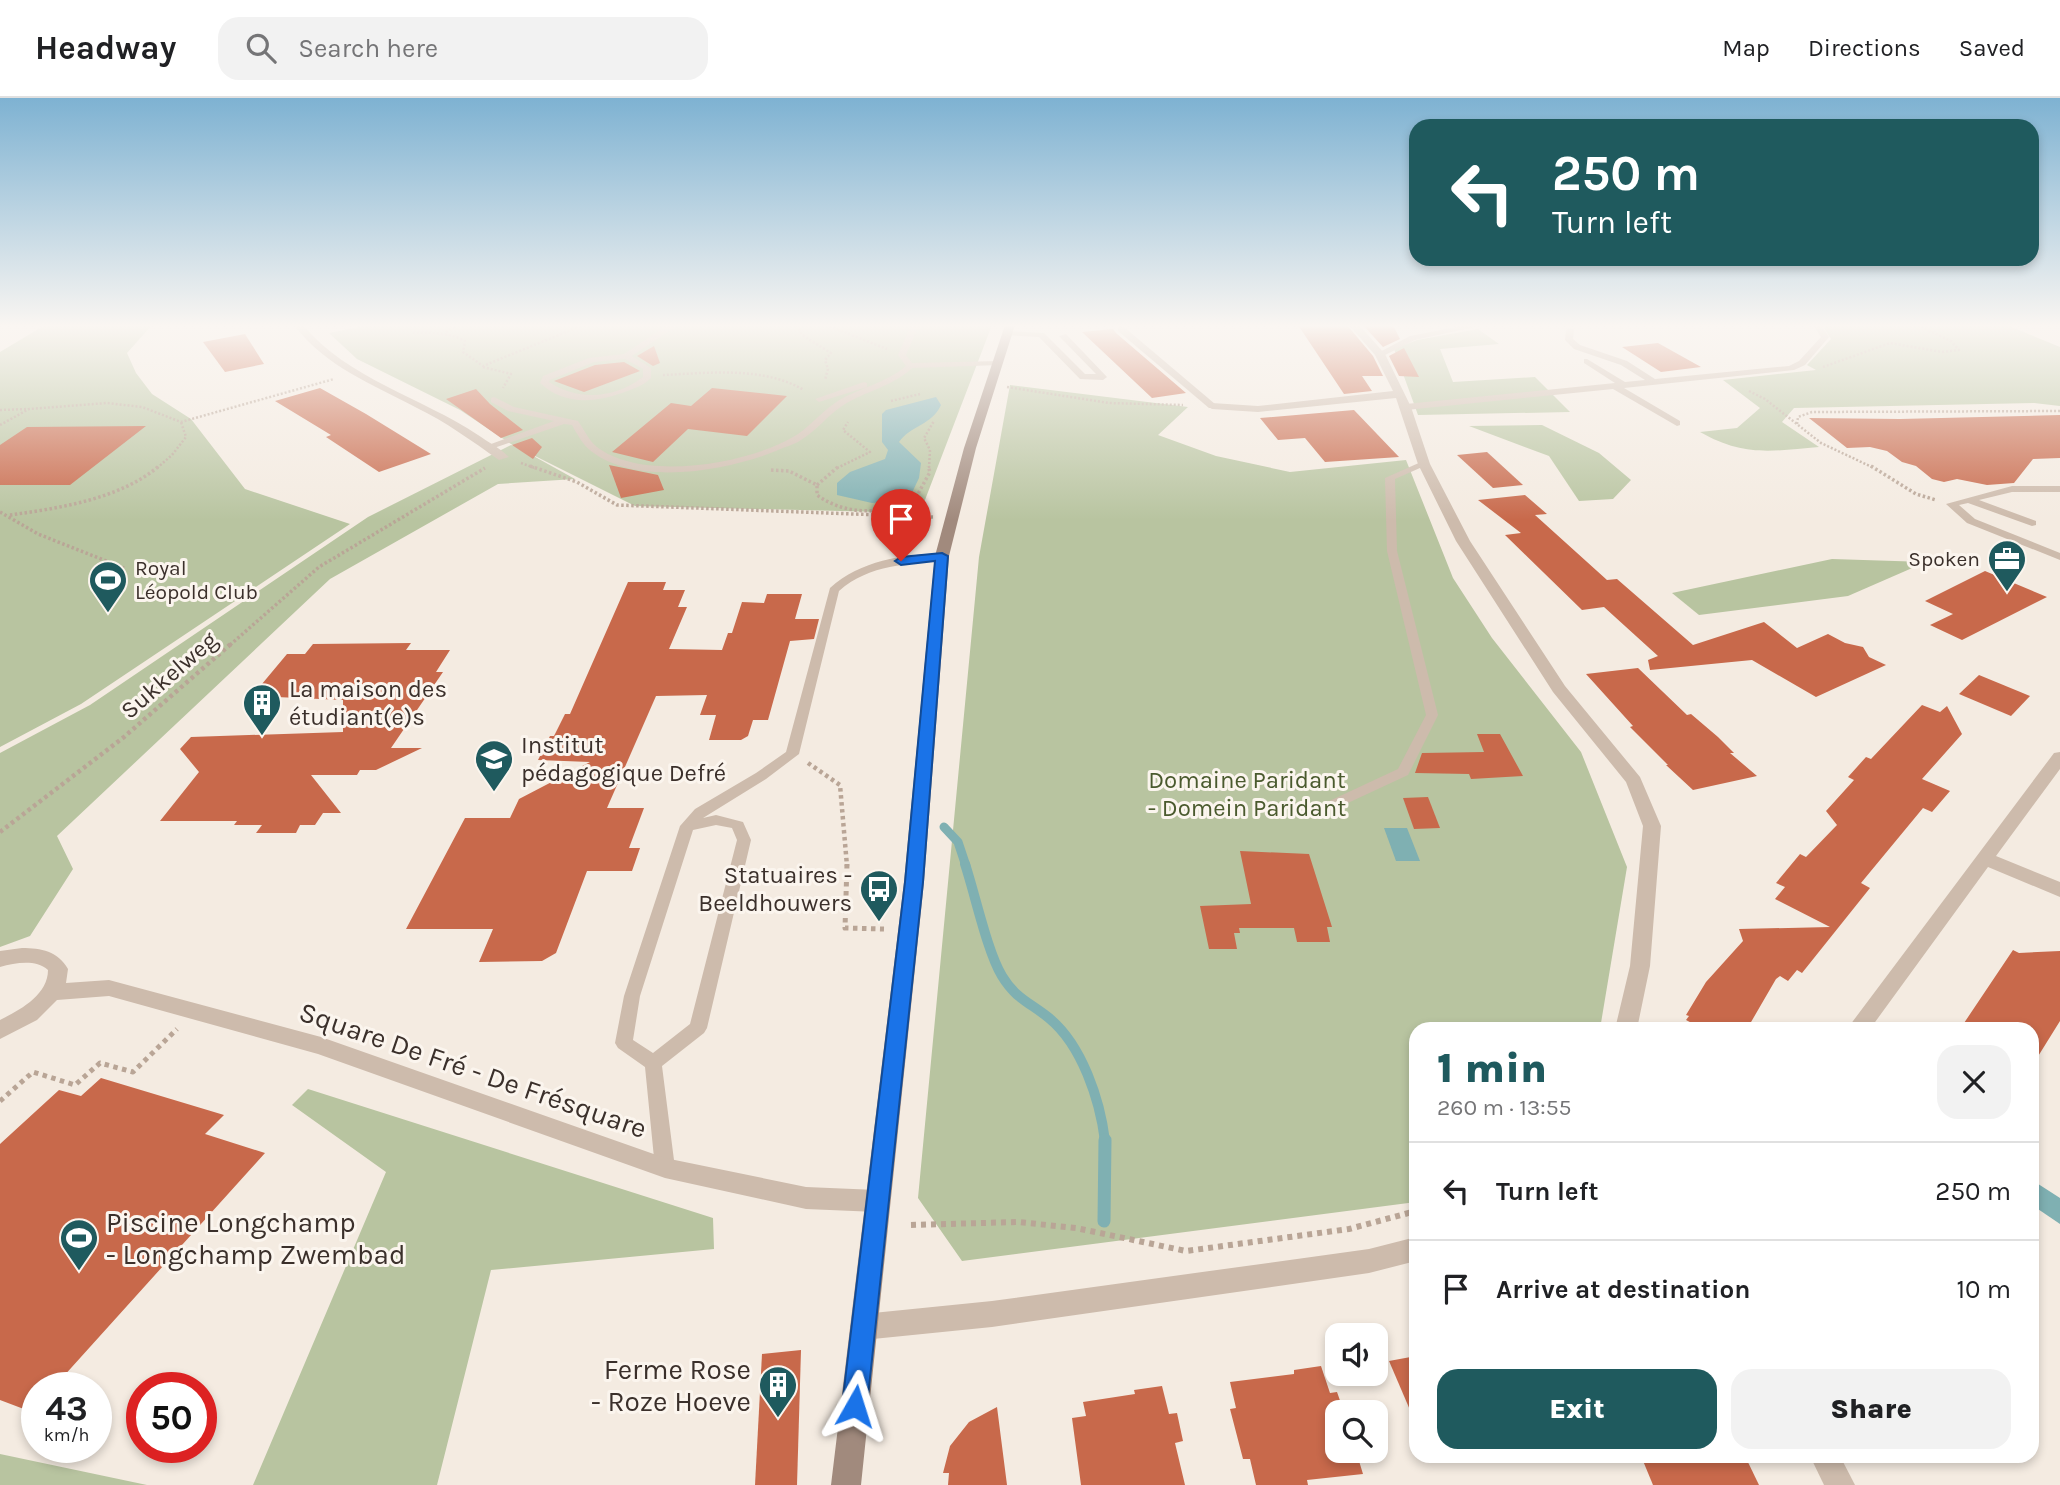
<!DOCTYPE html>
<html lang="en">
<head>
<meta charset="utf-8">
<style>
  body { margin:0; font-family:Karla,sans-serif; background:#f2f2f2; color:#202124; height:100vh; display:flex; flex-direction:column; font-size:26px; white-space:nowrap }
  * { box-sizing:border-box; margin:0 }
  p { font-size:23px; color:#757577 }
  .icon { flex:none; width:38px; height:38px; fill:none; stroke:currentColor; stroke-width:2; stroke-linecap:round; stroke-linejoin:round }
  .map { position:relative; flex:1; overflow:hidden }
  .panel { position:absolute; left:1409px; top:924px; width:630px; height:441px; display:flex; flex-direction:column; background:#fff; border-radius:21px; box-shadow:0 4px 10px #0003 }
  .panel>* { flex:none }
  .guide { position:absolute; left:1409px; top:21px; width:630px; height:147px; border-radius:21px; box-shadow:0 4px 10px #0003; background:#1f5a5e; color:#fff; overflow:hidden }
  .fabs { position:absolute; left:1325px; top:1225px; display:grid; gap:14px }
  .fabs a { display:grid; place-items:center; width:63px; height:63px; border-radius:14px; background:#fff; box-shadow:0 4px 10px #0003; font-size:35px }
  .speed { position:absolute; left:21px; top:1274px; display:flex; gap:14px; font-size:35px; font-weight:700; text-align:center }
  .speed>* { display:grid; place-content:center; width:91px; height:91px; border-radius:50%; background:#fff; box-shadow:0 4px 10px #0003; line-height:1 }
  .speed small { font-size:18px; font-weight:400 }
  .speed .limit { border:10px solid #d22; background:#fff; color:#111 }
  .pin { position:absolute; display:grid; place-items:center; width:60px; height:60px; color:#fff; margin:-72px -30px; border-radius:50% 50% 50% 0; rotate:-45deg; box-shadow:0 0 7px #0007 }
  .pin .icon { rotate:45deg }
  .me { position:absolute; width:77px; margin:-38px; rotate:6deg; stroke-linejoin:round; filter:drop-shadow(0 0 5px #0008) }
  .turn { display:flex; align-items:center; gap:24px; height:147px; padding:0 28px; font-size:32px }
  .turn .icon { width:91px; height:91px; stroke-width:2.5 }
  .turn b { display:block; font-size:49px; line-height:60px }
  .round { display:grid; place-items:center; flex:none; width:74px; height:74px; border-radius:21px; background:#f2f2f2 }
  .head { display:flex; align-items:center; justify-content:space-between; height:119px; padding:0 28px }
  h1 { font-size:42px; font-weight:800; line-height:52px; color:#1f5a5e }
  .button { display:flex; gap:14px; margin-top:auto; padding:14px 28px }
  .button a { flex:1; height:80px; border-radius:21px; background:#1f5a5e; color:#fff; font-size:28px; font-weight:800; line-height:80px; text-align:center }
  .button a+a { background:#f2f2f2; color:#202124 }
  ul { padding:0; list-style:none }
  li { display:flex; align-items:center; gap:21px; height:98px; padding:0 28px; border-top:2px solid #e0e0e0 }
  li div { flex:1 }
  li b { display:block; font-size:26px }
  li em { font-style:normal }
  header { display:flex; align-items:center; gap:42px; box-sizing:border-box; height:98px; padding:0 35px; background:#fff; border-bottom:2px solid #e0e0e0 }
  header strong { font-size:33px }
  nav { display:flex; gap:38px; margin-inline-start:auto; font-size:24px }
  .search { width:490px; height:63px; background:#f2f2f2; display:flex; align-items:center; gap:18px; box-sizing:border-box; padding:0 24px; border-radius:21px; color:#757577; font-size:26px }
  .map>svg:first-child { display:block }
</style>
</head>
<body>
<header>
<strong>Headway</strong>
<div class="search"><svg class="icon" aria-label="search" viewBox="0 0 24 24"><circle cx="10" cy="10" r="6"/><path d="M15 15l6 6"/></svg>Search here</div>
<nav><a>Map</a><a>Directions</a><a>Saved</a></nav>
</header>
<div class="map">
<svg width="2060" height="1387" viewBox="0 0 2060 1387">
  <rect width="100%" height="100%" fill="#f4ebe1"/>
  <g fill="#b8c4a0">
    <polygon points="45,227 152,227 127,255 136,275 152,296 191,321 245,391 350,426 81,606 0,649 0,254"/>
    <polygon points="368,227 992,227 920,415 635,408 519,350 575,381 498,386 330,481 57,738 73,771 30,838 0,849 0,655 90,607 368,419 511,347 514,348 460,312 357,261 329,235"/>
    <path d="M1822,227H2007L2060,249V308L2034,305L1794,310L1782,324L1819,349C1771,353 1744,359 1700,334L1737,330L1760,310L1723,282L1816,272L1807,267L1831,241Z"/>
    <polygon points="1478,231 1499,246 1440,251 1453,284 1535,279 1570,314 1418,317 1394,251 1417,242"/>
    <polygon points="1010,287 1188,309 1158,337 1216,358 1290,374 1406,362 1453,480 1492,540 1581,654 1627,769 1600,931 1416,931 1416,1104 962,1163 918,1100 979,459"/>
    <polygon points="1542,327 1599,355 1631,382 1613,401 1579,403 1549,358 1469,328"/>
    <polygon points="1832,461 1926,464 1848,498 1699,517 1672,495"/>
    <polygon points="308,991 713,1120 714,1151 491,1172 437,1387 253,1387 386,1074 292,1007"/>
    <polygon points="0,1356 147,1387 0,1387"/>
  </g>
  <g fill="#7fb0b2">
    <path d="M936,299L941,307C932,327 910,328 899,344L921,365L919,380L909,401L872,405L837,397V385L850,374L885,361L888,352L882,344V316L886,312Z"/>
    <polygon points="1384,730 1407,730 1420,763 1396,763"/>
    <polygon points="2032,1082 2060,1100 2060,1126 2032,1107"/>
  </g>
  <g fill="none" stroke-linecap="round" stroke-linejoin="round">
    <polyline stroke="#7fb0b2" stroke-width="9" points="944,729 958,744 966,768"/>
    <path stroke="#7fb0b2" stroke-width="10" d="M965,766C975,796 987,853 1002,878C1016,901 1029,904 1049,920C1082,947 1100,1002 1105,1043"/>
    <polyline stroke="#7fb0b2" stroke-width="13" points="1104,1123 1105,1042"/>
  </g>
  <g fill="#c8694b">
    <polygon points="1298,227 1347,227 1373,258 1383,278 1362,278 1372,293 1344,296"/>
    <polygon points="1363,227 1393,227 1400,241 1383,249"/>
    <polygon points="1113,231 1116,235 1186,295 1152,300 1082,234"/>
    <polygon points="245,236 264,266 225,274 203,244"/>
    <polygon points="1658,245 1701,269 1661,274 1622,249"/>
    <polygon points="654,248 660,265 653,268 637,258"/>
    <polygon points="1404,250 1419,279 1399,278 1389,258"/>
    <polygon points="624,264 640,273 584,294 554,283 595,267"/>
    <polygon points="320,290 366,316 431,356 379,374 326,339 331,337 275,303"/>
    <polygon points="712,290 787,298 747,338 688,331 653,364 612,354 671,305 691,308"/>
    <polygon points="476,291 490,306 523,332 501,340 446,301"/>
    <polygon points="1354,312 1399,359 1325,364 1305,340 1278,342 1260,320"/>
    <polygon points="2060,317 2060,360 2033,361 2014,385 1987,387 1957,381 1944,384 1932,381 1916,368 1902,364 1887,353 1870,349 1847,350 1809,320 1900,321"/>
    <polygon points="146,328 70,387 0,387 0,347 27,329"/>
    <polygon points="532,340 542,349 533,361 512,347"/>
    <polygon points="1487,354 1523,387 1493,390 1457,357"/>
    <polygon points="609,367 658,377 664,392 621,400"/>
    <polygon points="1525,397 1547,416 1535,417 1607,482 1617,481 1693,547 1764,524 1797,550 1828,536 1845,545 1863,549 1869,559 1886,567 1816,599 1752,562 1650,572 1648,562 1658,558 1604,509 1582,512 1505,437 1521,435 1478,402"/>
    <polygon points="1985,473 2047,499 1962,542 1930,527 1953,516 1925,503"/>
    <polygon points="628,484 666,484 663,492 685,492 678,509 687,509 669,551 722,552 728,535 732,535 742,504 764,505 767,496 802,496 795,521 819,521 814,541 790,543 768,622 753,622 748,638 741,642 709,642 716,617 700,617 707,597 656,598 607,710 644,710 629,750 640,750 632,773 587,773 556,855 542,863 479,864 493,831 406,831 465,720 510,720 519,701 590,664 538,662 550,638 554,638 565,616 570,616"/>
    <polygon points="411,545 406,552 450,552 436,574 443,574 391,650 422,650 376,672 360,672 357,677 311,677 341,715 323,715 315,727 300,727 296,735 256,735 262,727 234,727 237,723 160,723 199,674 180,651 191,639 343,634 343,602 252,598 287,556 305,556 313,546"/>
    <polygon points="1638,570 1687,617 1691,616 1718,639 1734,655 1730,655 1757,678 1693,692 1666,667 1668,667 1630,629 1633,628 1586,576"/>
    <polygon points="1979,577 2030,598 2011,618 1959,596"/>
    <polygon points="1922,607 1940,614 1947,608 1962,636 1922,681 1950,693 1932,714 1923,710 1861,785 1870,790 1802,875 1797,872 1788,883 1780,878 1776,881 1747,931 1703,931 1686,922 1689,918 1686,917 1706,884 1743,843 1739,831 1830,829 1775,801 1785,789 1776,785 1800,756 1806,759 1837,727 1826,713 1854,682 1848,679 1866,659 1871,661"/>
    <polygon points="1477,636 1500,636 1523,678 1471,681 1469,676 1415,675 1422,655 1484,654"/>
    <polygon points="1428,699 1440,730 1414,731 1403,700"/>
    <polygon points="1240,753 1309,756 1332,829 1327,829 1330,844 1297,844 1294,830 1239,830 1240,835 1234,835 1237,851 1209,851 1200,808 1251,806"/>
    <polygon points="2013,852 2019,855 2060,853 2060,923 2032,968 2032,931 1960,931"/>
    <polygon points="101,980 224,1017 205,1036 265,1055 53,1290 37,1290 37,1316 0,1302 0,1046 59,992 81,998"/>
    <polygon points="801,1252 797,1387 755,1387 762,1256"/>
    <polygon points="1416,1258 1416,1326 1389,1263"/>
    <polygon points="1321,1268 1330,1295 1337,1294 1344,1314 1337,1314 1337,1353 1356,1353 1363,1376 1307,1382 1308,1387 1256,1387 1250,1361 1243,1361 1230,1311 1236,1310 1230,1284 1294,1276 1294,1272"/>
    <polygon points="1162,1288 1169,1316 1177,1315 1183,1343 1175,1345 1185,1387 1081,1387 1072,1320 1086,1318 1083,1304 1135,1296 1134,1292"/>
    <polygon points="997,1309 1007,1387 948,1387 949,1375 943,1375 950,1348 969,1324"/>
    <polygon points="1641,1358 1745,1358 1759,1387 1653,1387"/>
  </g>
  <g fill="none" stroke-linecap="round" stroke-linejoin="round">
    <g stroke="#b9a596" stroke-width="2.5" stroke-dasharray="2 2" stroke-linecap="butt">
      <polyline points="797,227 802,237 831,255 825,262 828,271 825,282"/>
      <polyline points="826,227 887,251"/>
      <polyline points="446,234 458,227"/>
      <path d="M413,235C431,235 448,234 465,243L463,254L483,268L583,227"/>
      <polyline points="483,269 511,276 503,290"/>
      <polyline points="1823,269 1890,245 1942,254 1959,252 1951,243 1917,227"/>
      <path d="M663,277C709,275 763,268 804,292"/>
      <polyline points="1007,289 1109,305 1183,307"/>
      <polyline points="1749,293 1765,301 1821,345 1874,370"/>
      <polyline points="891,303 920,296"/>
      <polyline points="0,312 28,311"/>
      <polyline points="1797,326 1798,319 1812,314 2060,313"/>
      <polyline points="0,327 29,311 107,305 142,309 181,324 334,281"/>
      <polyline points="521,365 535,370"/>
      <polyline points="157,370 172,357 186,339 181,324"/>
      <polyline points="837,370 870,354 843,332 848,324"/>
      <polyline points="929,370 930,352 924,340 934,323"/>
    </g>
    <g stroke="#b9a596" stroke-width="3.5" stroke-dasharray="2.5 2.5" stroke-linecap="butt">
      <polyline points="530,368 577,384 617,407 933,419"/>
      <polyline points="1871,368 1916,396 1936,402"/>
      <path d="M771,372L789,373L817,387V397C846,418 882,416 914,403L930,374L928,368"/>
      <polyline points="817,387 839,368"/>
      <polyline points="0,414 38,436 124,470"/>
      <path d="M10,417C60,410 120,401 159,368"/>
      <polyline points="230,547 319,469 485,370"/>
    </g>
    <g stroke="#b9a596" stroke-width="4.5" stroke-dasharray="3.5 3.5" stroke-linecap="butt">
      <polyline points="808,665 840,687 847,768"/>
      <polyline points="0,734 124,639 232,545"/>
    </g>
    <g stroke="#b9a596" stroke-width="5" stroke-dasharray="4.5 4.5" stroke-linecap="butt">
      <polyline points="847,766 845,830 884,831"/>
      <polyline points="0,1003 33,974 75,987 100,965 133,974 177,931"/>
    </g>
    <polyline stroke="#b9a596" stroke-width="6" stroke-dasharray="5 5" stroke-linecap="butt" points="911,1127 1018,1124 1076,1130 1186,1153 1349,1131 1416,1113"/>
    <g fill="#cdbbac" fill-rule="evenodd">
      <path d="M668,227H678L632,258L651,270V280C643,288 633,291 622,295C593,305 564,307 540,285L543,278L589,260L624,256ZM625,261L643,271V279C614,301 578,303 549,284L550,282L594,264Z"/>
      <path d="M911,227H919L906,257L912,265L999,263L1003,265L999,267L912,270C892,289 865,293 842,308C827,318 816,333 801,342C794,347 784,349 776,353C726,373 637,389 591,353C583,347 577,336 572,327L564,326L491,351L483,349L554,323L508,313L491,304V300L494,299L514,309L578,323C584,331 589,343 597,349C642,384 747,366 793,339C808,331 820,315 835,305C857,290 885,286 906,268L898,257Z"/>
      <polygon points="1466,227 1479,228 1415,242 1383,258 1376,256 1410,238"/>
      <polygon points="1813,227 1821,227 1829,239 1805,267 1794,272 1624,290 1680,323 1680,327 1677,328 1613,291 1406,312 1402,309 1406,306 1615,285 1584,265 1584,261 1587,261 1625,284 1645,282 1621,267 1574,251 1565,242 1566,232 1570,230 1574,232 1573,241 1580,247 1627,263 1655,281 1789,268 1799,263 1821,239"/>
      <polygon points="1118,229 1124,229 1215,306 1215,310 1209,310 1118,233"/>
      <polygon points="1007,233 1044,235 1085,276 1096,276 1059,238 1066,236 1107,279 1103,282 1080,281 1039,239 1004,237 1003,235"/>
      <polygon points="864,284 867,285 867,289 819,304 815,301"/>
      <polygon points="1421,364 1429,366 1395,381 1397,453 1438,617 1408,677 1320,718 1310,718 1308,715 1310,712 1398,671 1426,617 1387,453 1385,380"/>
      <polygon points="2012,388 2060,388 2060,394 2012,394 1979,402 2036,423 2036,427 2032,428 1968,405 1959,407 1975,421 2060,455 2060,462 1967,425 1946,406"/>
      <path d="M942,455L946,456V460C907,468 871,465 839,493L799,656L766,681L703,720L716,717L743,724L751,742L707,930L704,935L662,968L675,1070L672,1076L665,1078L658,1076L655,1070L645,969L618,950L615,945L624,898L680,728L695,711L756,675L786,654L830,490C861,462 902,457 942,455ZM716,727L732,730L737,742L690,926L653,955L633,942L640,898L693,732Z"/>
    </g>
    <g fill="#cdbbac" fill-rule="evenodd">
      <path d="M294,227H303C348,281 421,299 478,337C488,344 500,350 509,359L499,362C472,343 446,324 417,310C372,286 326,269 294,227Z"/>
      <polygon points="1349,227 1359,227 1385,256 1411,309 1430,366 1470,443 1565,588 1640,679 1661,728 1650,868 1637,931 1615,931 1630,868 1643,728 1626,684 1553,594 1456,443 1418,366 1396,300 1258,314 1212,311 1207,308 1212,305 1258,308 1393,293 1375,257"/>
      <polygon points="2060,654 2060,671 1996,758 2060,784 2060,799 1988,769 1870,931 1847,931 2054,655"/>
      <path d="M22,850C41,850 58,853 68,871L66,885L109,882L321,939L665,1060L806,1089L877,1092L886,1095L889,1103L886,1111L877,1114L806,1111L665,1080L318,956L109,898L57,902L37,922L0,941V922C20,912 48,897 48,872C35,861 16,865 0,869V853Z"/>
      <polygon points="1416,1139 1416,1163 1369,1175 992,1229 863,1242 854,1238 850,1229 854,1220 863,1216 992,1203 1369,1151"/>
      <polygon points="1810,1358 1840,1358 1855,1387 1824,1387"/>
    </g>
    <polygon fill="#a18a7d" fill-rule="evenodd" points="1005,227 1015,227 976,350 949,458 924,784 861,1387 831,1387 904,784 935,458 964,350"/>
  </g>
  <linearGradient id="sky" x2="0" y2="1"><stop stop-color="#7eb2d2"/><stop offset="0.54" stop-color="#faf6f2"/><stop offset="1" stop-color="#faf6f2" stop-opacity="0"/></linearGradient>
  <rect width="2060" height="422" fill="url(#sky)"/>
  <polygon fill="#1a73e8" stroke="#114b97" stroke-width="2" points="942,455 948,458 923,784 867,1308 864,1317 855,1321 846,1317 842,1308 905,784 935,463 901,467 895,463 901,459"/>
  <defs>
    <symbol id="office-pin" viewBox="-11 -11 22 30"><path d="M0 17L-7.5 6A9.5 9.5 0 1 1 7.5 6Z" fill="#1f5a5e" stroke="#fbf5ee"/><path d="M-6-3h4V-5.5h4V-3h4V5H-6ZM-1-4.5V-3h2v-1.5ZM-6 0V1H6V0Z" fill="#fff"/></symbol>
    <symbol id="stadium-pin" viewBox="-11 -11 22 30"><path d="M0 17L-7.5 6A9.5 9.5 0 1 1 7.5 6Z" fill="#1f5a5e" stroke="#fbf5ee"/><path d="M0-5a6.5 5 0 1 0 0 10a6.5 5 0 1 0 0-10ZM-3.5-1.8h7v3.6h-7Z" fill="#fff"/></symbol>
    <symbol id="building-pin" viewBox="-11 -11 22 30"><path d="M0 17L-7.5 6A9.5 9.5 0 1 1 7.5 6Z" fill="#1f5a5e" stroke="#fbf5ee"/><path d="M-4-6H4V6H1V3H-1V6H-4ZM-2.5-4.3h1.7v1.8h-1.7ZM.8-4.3h1.7v1.8H.8ZM-2.5-1h1.7V.8h-1.7ZM.8-1h1.7V.8H.8Z" fill="#fff"/></symbol>
    <symbol id="university-pin" viewBox="-11 -11 22 30"><path d="M0 17L-7.5 6A9.5 9.5 0 1 1 7.5 6Z" fill="#1f5a5e" stroke="#fbf5ee"/><path d="M0-5L7-2L0 1L-7-2ZM-4 1L0 2.5L4 1V4Q0 6-4 4Z" fill="#fff"/></symbol>
    <symbol id="bus-pin" viewBox="-11 -11 22 30"><path d="M0 17L-7.5 6A9.5 9.5 0 1 1 7.5 6Z" fill="#1f5a5e" stroke="#fbf5ee"/><path d="M-5-6H5V4H4V6H2V4H-2V6H-4V4H-5ZM-3.5-4V0h7V-4ZM-3.5 1.2v1.5H-2V1.2ZM2 1.2v1.5H3.5V1.2Z" fill="#fff"/></symbol>
  </defs>
  <g fill-rule="evenodd">
    <use href="#office-pin" x="1985" y="439" width="44" height="60"/>
    <use href="#stadium-pin" x="86" y="460" width="44" height="60"/>
    <use href="#building-pin" x="240" y="583" width="44" height="60"/>
    <use href="#university-pin" x="472" y="639" width="44" height="60"/>
    <use href="#bus-pin" x="857" y="769" width="44" height="60"/>
    <use href="#stadium-pin" x="57" y="1118" width="44" height="60"/>
    <use href="#building-pin" x="756" y="1265" width="44" height="60"/>
  </g>
  <g text-anchor="middle" dominant-baseline="central" stroke-width="6" stroke-linejoin="round" paint-order="stroke">
    <g font-size="21" fill="#3b302b" stroke="#fbf5ee" text-anchor="end">
      <text x="1980" y="461">Spoken</text>
      <text x="135" y="470" text-anchor="start">Royal<tspan x="135" dy="24">Léopold Club</tspan></text>
    </g>
    <g font-size="24" fill="#3b302b" stroke="#fbf5ee">
      <text transform="translate(169 577) rotate(-41)">Sukkelweg</text>
    </g>
    <g font-size="24" fill="#3b302b" stroke="#fbf5ee" text-anchor="start">
      <text x="289" y="591">La maison des<tspan x="289" dy="28">étudiant(e)s</tspan></text>
      <text x="521" y="647">Institut<tspan x="521" dy="28">pédagogique Defré</tspan></text>
      <text x="852" y="777" text-anchor="end">Statuaires -<tspan x="852" dy="28">Beeldhouwers</tspan></text>
    </g>
    <g font-size="24" fill="#4a5a2e" stroke="#fbf5ee">
      <text x="1247" y="682">Domaine Paridant<tspan x="1247" dy="28">- Domein Paridant</tspan></text>
    </g>
    <g font-size="28" fill="#3b302b" stroke="#fbf5ee">
      <text transform="translate(473 972) rotate(19)">Square De Fré - De Frésquare</text>
    </g>
    <g font-size="28" fill="#3b302b" stroke="#fbf5ee" text-anchor="start">
      <text x="106" y="1124">Piscine Longchamp<tspan x="106" dy="32">- Longchamp Zwembad</tspan></text>
      <text x="751" y="1271" text-anchor="end">Ferme Rose<tspan x="751" dy="32">- Roze Hoeve</tspan></text>
    </g>
  </g>
</svg>
<div class="fabs">
<a><svg class="icon" aria-label="sound" viewBox="0 0 24 24"><path d="M4 9h4l5-4v14l-5-4H4zM17 9q2 3 0 6"/></svg></a>
<a><svg class="icon" aria-label="search" viewBox="0 0 24 24"><circle cx="10" cy="10" r="6"/><path d="M15 15l6 6"/></svg></a>
</div>
<div class="speed"><div>43<small>km/h</small></div><div class="limit">50</div></div>
<div class="pin" style="left:901px;top:463px;background:#d93025"><svg class="icon" aria-label="arrive" viewBox="0 0 24 24"><path d="M6 21V4h12l-3 4 3 4H6"/></svg></div>
<svg class="me" style="left:855px;top:1308px" viewBox="-20 -20 40 40"><path d="M0-17L14 15 0 8-14 15z" fill="#1a73e8" stroke="#fff" stroke-width="4"/></svg>
<div class="guide">
<div class="turn"><svg class="icon" aria-label="left" viewBox="0 0 24 24"><path d="M17 20v-9H6M10 6l-5 5 5 5"/></svg><div><b>250 m</b>Turn left</div></div>
</div>
<section class="panel">
<div class="head"><div><h1>1 min</h1><p>260 m · 13:55</p></div><a class="round"><svg class="icon" aria-label="close" viewBox="0 0 24 24"><path d="M6 6l12 12M18 6L6 18"/></svg></a></div>
<ul>
<li><svg class="icon" aria-label="left" viewBox="0 0 24 24"><path d="M17 20v-9H6M10 6l-5 5 5 5"/></svg><div><b>Turn left</b></div><em>250 m</em></li>
<li><svg class="icon" aria-label="arrive" viewBox="0 0 24 24"><path d="M6 21V4h12l-3 4 3 4H6"/></svg><div><b>Arrive at destination</b></div><em>10 m</em></li>
</ul>
<div class="button"><a>Exit</a><a>Share</a></div>
</section>
</div>
</body>
</html>
